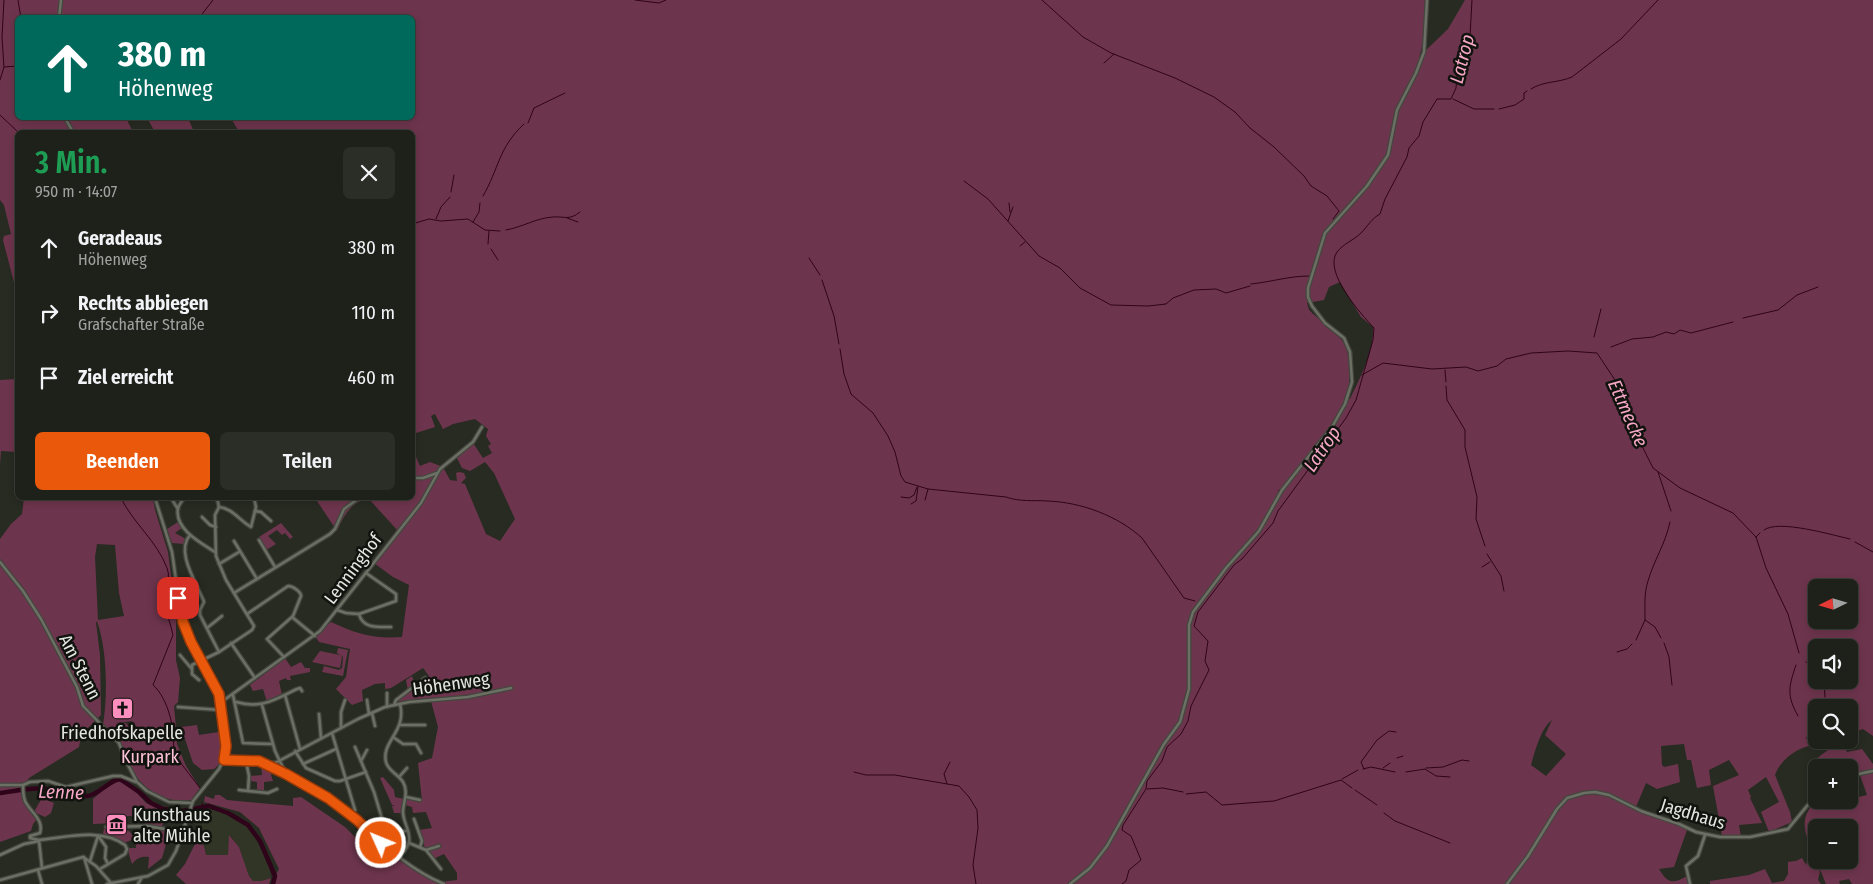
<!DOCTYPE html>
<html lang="de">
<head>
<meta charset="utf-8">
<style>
  body { margin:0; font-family:"Fira Sans Condensed",sans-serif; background:#2b2d27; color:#f1f3f6; height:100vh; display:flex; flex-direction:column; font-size:19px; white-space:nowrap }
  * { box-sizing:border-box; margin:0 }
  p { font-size:16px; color:#a1a3a2 }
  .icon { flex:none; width:28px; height:28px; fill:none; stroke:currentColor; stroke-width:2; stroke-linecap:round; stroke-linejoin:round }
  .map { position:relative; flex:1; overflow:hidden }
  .side { position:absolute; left:15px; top:130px; width:400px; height:370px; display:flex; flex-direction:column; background:#1e201a; border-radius:8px; box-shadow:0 2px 8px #0003,0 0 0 1px #3c3e39 }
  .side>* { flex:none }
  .top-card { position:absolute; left:15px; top:15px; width:400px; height:105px; border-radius:8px; box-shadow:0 2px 8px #0003,0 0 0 1px #3c3e39; background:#00695c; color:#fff; overflow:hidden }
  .needle { width:32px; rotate:265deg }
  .buttons { position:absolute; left:1808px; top:579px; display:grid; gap:10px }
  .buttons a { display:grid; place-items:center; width:50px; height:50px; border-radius:8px; background:#1e201a; box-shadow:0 2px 8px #0003,0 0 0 1px #3c3e39; font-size:25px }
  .pin { position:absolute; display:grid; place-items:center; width:42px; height:42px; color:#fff; margin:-21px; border-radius:10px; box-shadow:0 2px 8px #0006 }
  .me { position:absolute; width:55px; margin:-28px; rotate:314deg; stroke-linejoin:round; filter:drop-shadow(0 0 4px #0008) }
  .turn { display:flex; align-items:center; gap:18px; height:105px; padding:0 20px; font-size:22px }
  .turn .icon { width:65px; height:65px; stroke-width:2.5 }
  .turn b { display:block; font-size:35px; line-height:42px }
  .round { display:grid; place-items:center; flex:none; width:52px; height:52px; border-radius:8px; background:#2b2d27 }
  .summary { display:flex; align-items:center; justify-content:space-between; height:85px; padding:0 20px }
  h1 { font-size:30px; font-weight:600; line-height:38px; color:#1e9e55 }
  .button { display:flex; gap:10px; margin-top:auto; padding:10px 20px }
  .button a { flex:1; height:58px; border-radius:8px; background:#ea580c; color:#fff; font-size:20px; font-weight:600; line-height:58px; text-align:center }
  .button a+a { background:#2b2d27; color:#f1f3f6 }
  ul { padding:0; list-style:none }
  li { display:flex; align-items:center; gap:15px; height:65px; padding:0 20px }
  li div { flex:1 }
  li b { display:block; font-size:19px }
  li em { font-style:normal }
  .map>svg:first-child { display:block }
</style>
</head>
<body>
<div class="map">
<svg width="1873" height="884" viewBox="0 0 1873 884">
  <rect width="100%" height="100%" fill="#282b22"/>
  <polygon fill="#303526" points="204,809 228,812 250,829 262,850 270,868 271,878 261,881 253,881 249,876 239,847 230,835 228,855 206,855 204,846 197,840 201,826 189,822 193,810"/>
  <g fill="#6d354d" fill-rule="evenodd">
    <path d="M0,0H1425L1424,38L1417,67L1424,52L1448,29L1465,0H1873V736L1863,729L1849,734V708H1816V731L1806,737L1809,746C1795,749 1779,762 1775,775L1790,812L1792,822L1769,832L1761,812L1779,802L1766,777L1748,790L1751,797L1750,798L1762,823L1739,825L1741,837L1722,836L1713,786L1739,775L1729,760L1709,770L1711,785L1697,788L1691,760H1687L1684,744L1661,746L1662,765L1664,767L1678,764L1680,782L1657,789L1646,783L1636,807C1607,792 1582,780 1556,807L1560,813L1558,809C1584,778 1615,800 1643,813C1657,819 1673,822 1687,830L1674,867L1659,869C1668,884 1673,884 1687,876L1689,884H271L279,869L259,828L240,812L204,802L205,796L214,799L215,795H220L227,800L293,806V798L301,797L345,827L370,852L380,843L398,859L440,882L457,880V873L444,854L433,859L428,851L429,848H425L419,830L432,828L426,812L413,813L412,807L405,805L407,798L422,801L418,763L432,758L438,727L431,701L396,703L408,691L406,680L412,676L415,685L409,690L429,676L423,668L391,688L385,689V683L375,684L362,690L363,701L352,705L336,689L346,677L350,649L319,642L315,636L331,622C357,634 373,639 402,637L409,585L393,577L374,563L398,531L369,499C352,500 343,517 337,531L315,498H412L413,450L420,466L430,462L443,467L450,480L457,481L456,473L459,472L464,473L466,478L461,483L465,484L486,534L500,541L515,519L494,473L485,462L470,471L462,468L456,456L473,443L483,458L492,453L488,446L491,444L486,436L488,429L475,419L453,424L443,429L435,414L431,416L435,427L416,433L413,422L412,132H239L231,118H412V18H18V118H126L133,132H18L17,294L3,240L4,236L11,234L4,205L0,200ZM1340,282L1361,317L1373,327C1374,353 1361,376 1350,399L1346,398C1351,381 1352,358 1344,343C1340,335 1317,318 1309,310L1307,303L1324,300L1329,287ZM1816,588H1849V620H1816ZM1816,648H1849V680H1816ZM1552,720L1545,735L1566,754L1546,776L1531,765C1535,751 1541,728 1552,720Z"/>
    <polygon points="147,118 188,118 194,132 155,132"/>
    <polygon points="17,379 17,452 1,451 0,465 0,380"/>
    <path d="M24,498H153L155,510L168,552L176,615V660L180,678L178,702L174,706L176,727L140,731L132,721L119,723H126L134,733L169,730V734L176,733L177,744L186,766L200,788L191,800C163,805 137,785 126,760C124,754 123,747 119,741C115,735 108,730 103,725C108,695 107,649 97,621L96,623L100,655L101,715L81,735L79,747L29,778L22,791L23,799L37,819L33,824L31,831L0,842V565L22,593L25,590L0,559V539L11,524L22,514ZM97,544L115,545L119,593L124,616L98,620L95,557Z"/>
    <polygon points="178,522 183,527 175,533 186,539 184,544 172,543 167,529"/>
    <polygon points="281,523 293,537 290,539 285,533 282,535 277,530 268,536 276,544 266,550 259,537"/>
    <polygon points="338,648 348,650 343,676 322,672 324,666 339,670 342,668 343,657 337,653"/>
    <polygon points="320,651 340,655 342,657 340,668 312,662"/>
    <polygon points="285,658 291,667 301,662 305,668 310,668 310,672 290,676 291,680 287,680 286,678 279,681 282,695 267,702 263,689 253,691 250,685"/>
    <path d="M197,725L199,735L219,732C223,746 227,759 214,769L202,770L193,763L181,727Z"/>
    <polygon points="1827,740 1841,740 1847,752 1862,749 1873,764 1873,769 1849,775 1849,768 1816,768 1816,774 1812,762 1832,747"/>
    <polygon points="261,764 275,769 271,775 273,781 264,782 264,791 257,791 257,782 250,781 250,776 262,775"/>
    <path d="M1873,772V884H1852L1849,879L1839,881L1840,884H1826L1819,867L1812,860H1849V828H1816V852L1812,837L1808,840C1802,823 1804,814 1816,800H1846L1867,795L1860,775Z"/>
    <polygon points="383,777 394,790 395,797 404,799 401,813 394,813 392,806 395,805 392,805 380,778"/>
    <path d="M117,781L131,786L146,803L166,811L162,827L170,830L162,858L148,869L149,857C141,856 137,858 132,864L127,848H136L135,833L141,832L145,826L144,816H117L116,823L93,824V799L109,785Z"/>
    <polygon points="42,798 54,803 51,813 45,817 36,813 35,810"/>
    <path d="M104,828C116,829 129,824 134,839L124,843L103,835Z"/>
    <polygon points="229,835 239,847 249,876 253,881 261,881 271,878 269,884 186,884 176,875 185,864 197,840 204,846 206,855 228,855"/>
    <polygon points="1802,858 1806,865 1807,861 1810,861 1820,871 1818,880 1821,884 1710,884 1710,881 1749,875 1765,869 1772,883 1784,881 1788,874 1788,862 1796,861"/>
  </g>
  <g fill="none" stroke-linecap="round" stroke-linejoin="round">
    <g stroke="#2f0319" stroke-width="1">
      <polyline points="4,0 2,37 4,67"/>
      <polyline points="18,0 21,18"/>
      <polyline points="635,0 659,3 666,0"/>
      <polyline points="1042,0 1083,37 1111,53 1175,78 1214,97 1235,112 1250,128 1274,147 1304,176 1311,186 1327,196 1339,211 1333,219"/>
      <polyline points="199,18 213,0"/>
      <polyline points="1104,63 1114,54"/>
      <polyline points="0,80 4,67 18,66"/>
      <path d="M1531,89C1543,81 1558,83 1572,77L1621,39L1658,0"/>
      <polyline points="1453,99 1474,109 1494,109"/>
      <polyline points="1499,109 1515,105 1524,99 1524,93 1527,91"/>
      <polyline points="0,115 18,132"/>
      <polyline points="528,123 534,108 565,93"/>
      <polyline points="964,181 988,199 1039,256 1060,268 1080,288 1111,305 1148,306 1166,304 1173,298 1194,290 1216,289 1226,293 1250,286"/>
      <polyline points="451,192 454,175"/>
      <path d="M483,196C499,169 498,148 524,124"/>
      <polyline points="1009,203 1010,212"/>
      <polyline points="567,218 578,222"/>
      <polyline points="436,219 441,207 450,197"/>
      <polyline points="1008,221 1013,207"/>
      <polyline points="473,222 479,212 480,203"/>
      <polyline points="412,224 429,219 441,221 468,219 485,230 500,231"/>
      <path d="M506,230C523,227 536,218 553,217C565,216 569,221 580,212"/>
      <polyline points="488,244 489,231"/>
      <polyline points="1020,246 1025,242"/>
      <polyline points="491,249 498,260"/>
      <polyline points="809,258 820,275"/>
      <polyline points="822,280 834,316 839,344"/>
      <path d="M1251,284C1271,282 1289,276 1309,276"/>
      <polyline points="1743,318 1778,310 1797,295 1818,287"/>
      <polyline points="1594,337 1601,309"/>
      <polyline points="1611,347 1632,339 1653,337 1666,332 1674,334 1680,330 1691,333 1733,322"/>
      <path d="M840,349L844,374L851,394L873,413L888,436L895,452L901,476L905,482L928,489L1006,497C1020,502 1033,500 1047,501C1081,502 1118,516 1142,538L1184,598L1195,601"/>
      <polyline points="1445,370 1446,382"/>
      <polyline points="1362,375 1383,363 1432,369 1466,367 1478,371 1497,366 1506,359 1531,353 1568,351 1597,353 1621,389 1635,432 1653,468 1680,488 1733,513 1756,537 1766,568 1788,614 1799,653"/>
      <polyline points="1446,386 1447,400 1465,430 1465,447 1477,497 1476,519 1485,546"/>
      <polyline points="1658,472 1671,511"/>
      <polyline points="1279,490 1279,491"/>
      <polyline points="901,497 909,498 914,495 917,487"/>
      <path d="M121,498C133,523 157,541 167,568C172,581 163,595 165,605C167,615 171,625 173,635L153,685C169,699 176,733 173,753L200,788"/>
      <polyline points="123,500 129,498"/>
      <polyline points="925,500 928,489"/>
      <polyline points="911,504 916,501 918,487"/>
      <path d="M1764,530C1778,519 1832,535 1850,539"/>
      <polyline points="1756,537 1760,533"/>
      <polyline points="1855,542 1873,552"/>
      <polyline points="1487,554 1501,576 1504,591"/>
      <polyline points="1482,567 1490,562"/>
      <path d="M1661,638L1655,627L1645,620C1645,607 1644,593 1648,581C1654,560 1665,545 1670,522"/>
      <polyline points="1636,640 1645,620"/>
      <polyline points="1664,643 1669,657 1672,685"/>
      <polyline points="1617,652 1627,649 1632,644"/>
      <polyline points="1806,662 1816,668"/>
      <path d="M1796,665C1789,686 1786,695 1798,716"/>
      <polyline points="1824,680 1825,697"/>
      <polyline points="1397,758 1403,756"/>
      <polyline points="1383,768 1390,763"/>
      <polyline points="1426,768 1443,767 1462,760 1469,761"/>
      <polyline points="1363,769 1371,767 1395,772"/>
      <polyline points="1364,769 1361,762 1377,740 1389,731 1396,732"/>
      <polyline points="854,772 866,775 895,775 959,786 969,797 977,810 978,828 973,865 976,884"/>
      <polyline points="1406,772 1425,769 1436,776 1450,777"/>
      <polyline points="1342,779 1358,770"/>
      <polyline points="947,784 944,774 950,762"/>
      <polyline points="1147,789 1163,788 1183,792"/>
      <polyline points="1355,790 1377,805"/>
      <polyline points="1186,794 1206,792 1222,805 1274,801 1341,780 1352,788"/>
      <polyline points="202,803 203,806"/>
      <polyline points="1384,813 1395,821 1450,843"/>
      <path d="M1122,884L1126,881L1129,870L1141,860L1131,836L1122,830L1123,825L1146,789L1147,781L1162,761L1167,747L1181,734L1188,721L1191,706L1209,670L1205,661L1208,641L1194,626L1198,612L1234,565L1242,559L1273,523L1278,511L1346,418L1356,400L1373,340L1374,328C1361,314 1323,272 1337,252C1343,244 1354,240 1361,233C1368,226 1371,219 1380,214L1385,199L1407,157L1409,148L1419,136L1423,122L1437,99H1451L1456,88L1457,76L1464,64L1470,36L1472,0"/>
    </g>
    <path stroke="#2f0319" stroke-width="4.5" d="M0,793C16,791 31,787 47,789C60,790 73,795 86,796C96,797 108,781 120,779L139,792L151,803L163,809L182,811L209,806L228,813L248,825L260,841L275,876L273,884"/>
    <defs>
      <g id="minor">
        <polyline points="59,18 61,0"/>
        <polyline points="65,118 73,132"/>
        <polyline points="412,478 423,478 437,473"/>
        <polyline points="171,498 178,509"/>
        <path d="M184,498C182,501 179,505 178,508C174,529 201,543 215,552"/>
        <path d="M219,507C232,508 240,521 251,527L256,507L254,498"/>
        <polyline points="255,511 261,512 271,521"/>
        <polyline points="202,517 210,525 216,527"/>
        <path d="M190,535C175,552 197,583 204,602L200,610V615L219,652"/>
        <polyline points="259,540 275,567"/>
        <polyline points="234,541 257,579"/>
        <polyline points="0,562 23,591 41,619 77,687 83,706 119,743 126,761 137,782 147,791 169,802 192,803"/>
        <polyline points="219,564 239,552"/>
        <polyline points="234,593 330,534 335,529 344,509 359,498"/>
        <polyline points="337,610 346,613 359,614 396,601 396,594 366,573"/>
        <path d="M247,614L288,586C293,586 301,592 301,596L293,616L267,639L284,657"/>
        <path d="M359,614C363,629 378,627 391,627"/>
        <polyline points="292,617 315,636"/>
        <polyline points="207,628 222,616"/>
        <polyline points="231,643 255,678"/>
        <polyline points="180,655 191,668"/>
        <polyline points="199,680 192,674 192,665 219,652 252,630 254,626 226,580 216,556 215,515 219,507 217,498"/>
        <polyline points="387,693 387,707"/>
        <polyline points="233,695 243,743 272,744"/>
        <polyline points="285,695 300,749"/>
        <polyline points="367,700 369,714"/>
        <path d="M236,702C261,709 274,700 297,689L300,688L302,691"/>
        <polyline points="220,703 320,631 421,503 440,469 473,442 482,427"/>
        <polyline points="262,705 275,751 285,772"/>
        <polyline points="394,705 396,700 425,678"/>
        <polyline points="178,707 221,710"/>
        <polyline points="372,713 375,726"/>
        <polyline points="319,714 321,738"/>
        <polyline points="401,725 425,725"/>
        <polyline points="341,728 341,712 345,700"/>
        <polyline points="332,733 355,810"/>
        <polyline points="393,737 403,744 416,744 421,753"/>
        <polyline points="355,747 374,792 383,822 394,831 408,831"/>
        <polyline points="295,751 306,768 335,781 340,781 366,772"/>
        <polyline points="224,760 275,763 358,719 385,707 409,702 468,697 511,688"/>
        <polyline points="361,761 367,750"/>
        <path d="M266,764C290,776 315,787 336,804C372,832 401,866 444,884"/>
        <polyline points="303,764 336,749"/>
        <polyline points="1849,776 1873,771"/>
        <polyline points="399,777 407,768"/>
        <polyline points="0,785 23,785 30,782 48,781 66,787 113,776 121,776 136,782"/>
        <path d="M23,785C23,790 23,796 25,801C30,812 44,819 40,833L30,836V838L38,840"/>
        <polyline points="239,790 248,791 249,776 246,761"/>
        <polyline points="248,791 268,793 277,789"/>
        <polyline points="406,797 420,800"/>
        <polyline points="414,819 422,841 420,847"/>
        <polyline points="106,827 147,826 183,832"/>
        <polyline points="99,837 106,847 105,858 108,864"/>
        <path d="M38,840C65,838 101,827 125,845L127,849L125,854L100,869"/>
        <polyline points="39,841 42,868"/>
        <polyline points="409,843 426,850 441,869"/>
        <polyline points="426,850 439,846"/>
        <polyline points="0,855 24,844 39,841"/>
        <polyline points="84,857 92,884"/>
        <path d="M398,858C403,853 407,849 409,842C411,831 403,823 403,812C403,802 409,792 403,782C398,774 388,771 386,762C381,741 407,732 400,704"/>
        <polyline points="90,861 98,836"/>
        <polyline points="38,870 42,884"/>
        <polyline points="0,880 83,857 96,866 111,883"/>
        <polyline points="107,884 148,876 168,865 176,851 193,801 219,769 226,754 219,694 193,646 185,628 180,608 172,552 155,498"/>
        <polyline points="138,884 142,877"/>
        <polyline points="1070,884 1090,868 1107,846 1164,744 1180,722 1189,689 1189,625 1193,612 1226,568 1259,531 1282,490 1332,427 1345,404 1352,382 1350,352 1344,338 1325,323 1312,306 1308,297 1308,288 1325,233 1367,186 1388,155 1397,110 1416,73 1424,52 1427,0"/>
        <polyline points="1507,884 1528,856 1557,809 1567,798 1584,793 1595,792 1609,795 1641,811 1679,824 1696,832 1720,837 1750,837 1788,829 1816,795"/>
        <polyline points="1690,884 1686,866 1698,856 1705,835"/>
      </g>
    </defs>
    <use href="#minor" stroke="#44463e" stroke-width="5"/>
    <use href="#minor" stroke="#6b6f64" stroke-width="2.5"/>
  </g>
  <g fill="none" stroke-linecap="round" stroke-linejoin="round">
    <defs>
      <polyline id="route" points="178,598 183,622 191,642 219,694 226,746 224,760 259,761 286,774 328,798 357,820 381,843"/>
    </defs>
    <use href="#route" stroke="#983908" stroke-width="12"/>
    <use href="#route" stroke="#ea580c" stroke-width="9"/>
  </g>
  <defs>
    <symbol id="church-square" viewBox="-11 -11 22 22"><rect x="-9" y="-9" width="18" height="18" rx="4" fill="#fe8ebd" stroke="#11130f"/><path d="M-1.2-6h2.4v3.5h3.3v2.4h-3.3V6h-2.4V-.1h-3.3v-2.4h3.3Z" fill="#111"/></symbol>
    <symbol id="museum-square" viewBox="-11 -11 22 22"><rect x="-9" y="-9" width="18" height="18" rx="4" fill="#fe8ebd" stroke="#11130f"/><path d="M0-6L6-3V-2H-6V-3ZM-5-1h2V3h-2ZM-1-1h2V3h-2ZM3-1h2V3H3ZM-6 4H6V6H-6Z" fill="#111"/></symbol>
  </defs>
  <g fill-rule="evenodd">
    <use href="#church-square" x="110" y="696" width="25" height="25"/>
    <use href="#museum-square" x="104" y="812" width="25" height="25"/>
  </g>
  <g text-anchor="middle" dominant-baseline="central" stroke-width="5" stroke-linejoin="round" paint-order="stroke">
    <g font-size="18" fill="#e4e6e0" stroke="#11130f">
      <text transform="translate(353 569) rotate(-53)">Lenninghof</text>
      <text transform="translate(80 667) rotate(63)">Am Stenn</text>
      <text transform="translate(451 684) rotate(-8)">Höhenweg</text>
      <text transform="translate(1693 814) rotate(17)">Jagdhaus</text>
    </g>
    <g font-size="18" fill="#e4e6e0" stroke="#11130f">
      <text x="122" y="733">Friedhofskapelle</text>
      <text x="133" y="815" text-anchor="start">Kunsthaus<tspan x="133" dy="21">alte Mühle</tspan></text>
    </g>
    <g font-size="18" fill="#fec2d8" stroke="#11130f">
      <text x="150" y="757">Kurpark</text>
    </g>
    <g font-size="19" font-style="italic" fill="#f6a7c6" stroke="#11130f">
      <text transform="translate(1462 59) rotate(-76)">Latrop</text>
      <text transform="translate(1628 413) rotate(66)">Ettmecke</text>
      <text transform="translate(1322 449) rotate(-56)">Latrop</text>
      <text transform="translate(61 792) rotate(2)">Lenne</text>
    </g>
  </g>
</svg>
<div class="buttons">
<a><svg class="needle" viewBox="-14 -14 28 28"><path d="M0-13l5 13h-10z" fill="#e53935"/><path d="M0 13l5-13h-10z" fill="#a1a3a2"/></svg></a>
<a><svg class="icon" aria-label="sound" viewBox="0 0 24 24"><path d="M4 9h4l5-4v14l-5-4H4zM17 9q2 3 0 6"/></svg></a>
<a><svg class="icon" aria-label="search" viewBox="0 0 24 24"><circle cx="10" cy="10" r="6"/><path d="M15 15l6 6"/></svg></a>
<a>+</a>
<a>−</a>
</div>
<div class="pin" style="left:178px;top:598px;background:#d93025"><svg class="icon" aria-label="arrive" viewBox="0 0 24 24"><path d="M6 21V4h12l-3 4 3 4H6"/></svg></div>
<svg class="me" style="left:381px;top:843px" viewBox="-20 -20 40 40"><circle r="17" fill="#ea580c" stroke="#fff" stroke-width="3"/><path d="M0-11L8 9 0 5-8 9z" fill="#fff"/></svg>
<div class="top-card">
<div class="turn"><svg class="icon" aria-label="ahead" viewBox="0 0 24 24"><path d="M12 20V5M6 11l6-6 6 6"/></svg><div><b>380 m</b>Höhenweg</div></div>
</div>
<section class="side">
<div class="summary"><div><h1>3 Min.</h1><p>950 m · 14:07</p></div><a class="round"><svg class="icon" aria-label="close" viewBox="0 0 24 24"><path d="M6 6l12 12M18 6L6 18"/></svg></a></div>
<ul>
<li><svg class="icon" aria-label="ahead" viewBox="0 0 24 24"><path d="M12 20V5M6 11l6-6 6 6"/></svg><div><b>Geradeaus</b><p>Höhenweg</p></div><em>380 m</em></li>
<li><svg class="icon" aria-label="right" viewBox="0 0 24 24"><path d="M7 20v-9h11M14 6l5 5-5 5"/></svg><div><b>Rechts abbiegen</b><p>Grafschafter Straße</p></div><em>110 m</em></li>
<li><svg class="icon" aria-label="arrive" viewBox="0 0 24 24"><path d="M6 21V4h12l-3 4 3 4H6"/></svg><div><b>Ziel erreicht</b></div><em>460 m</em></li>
</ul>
<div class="button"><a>Beenden</a><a>Teilen</a></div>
</section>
</div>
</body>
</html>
